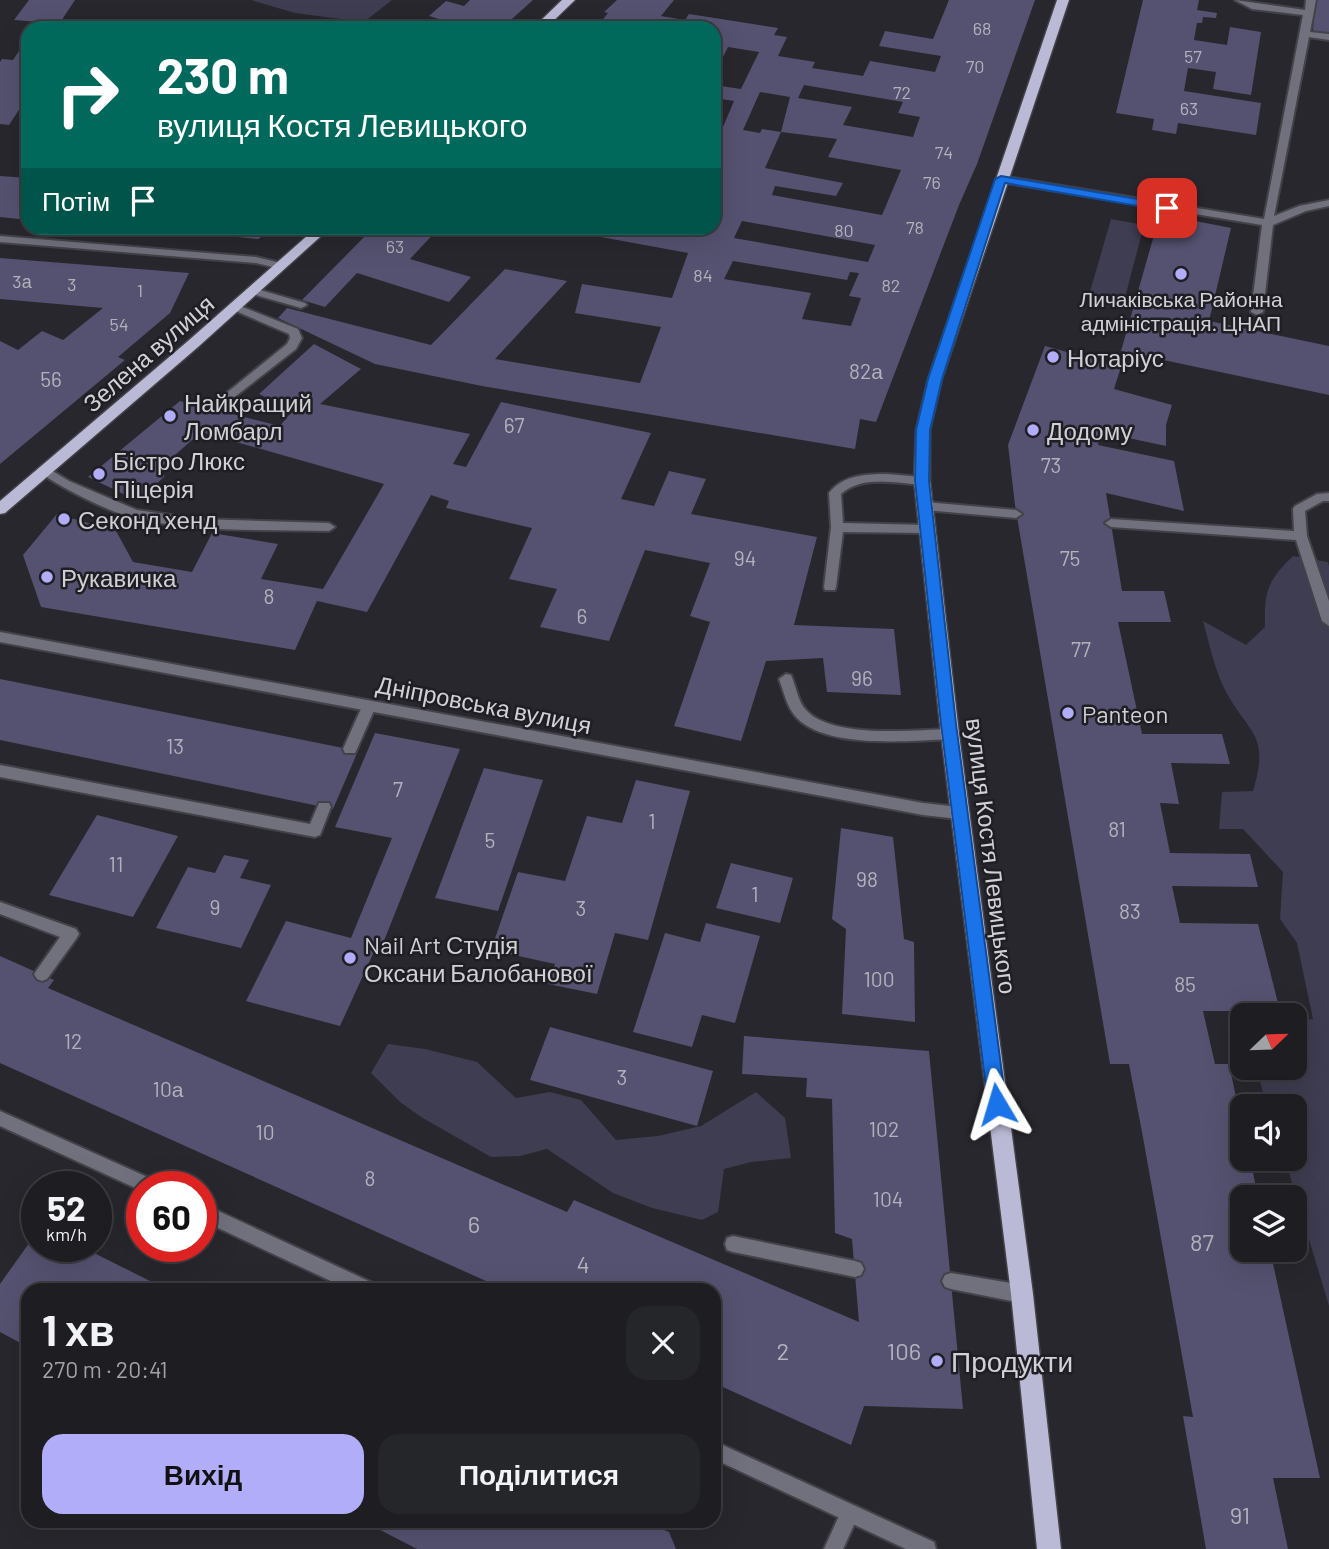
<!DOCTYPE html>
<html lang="uk">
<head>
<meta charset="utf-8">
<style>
  body { margin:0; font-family:Barlow,sans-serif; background:#25262a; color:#f1f3f6; height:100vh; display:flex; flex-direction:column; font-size:26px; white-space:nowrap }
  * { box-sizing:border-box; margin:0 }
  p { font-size:23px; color:#a0a2a5 }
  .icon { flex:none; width:38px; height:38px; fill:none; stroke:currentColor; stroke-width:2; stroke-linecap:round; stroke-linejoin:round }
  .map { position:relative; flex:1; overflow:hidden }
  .details { position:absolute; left:21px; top:1283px; width:700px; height:245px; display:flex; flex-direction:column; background:#1d1d22; border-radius:21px; box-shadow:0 7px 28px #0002,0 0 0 2px #3b3b40 }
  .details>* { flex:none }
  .banner { position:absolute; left:21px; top:21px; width:700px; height:214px; border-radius:21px; box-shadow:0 7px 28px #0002,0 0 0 2px #3b3b40; background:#00695c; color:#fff; overflow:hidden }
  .needle { width:46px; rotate:67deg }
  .tools { position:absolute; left:1230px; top:1003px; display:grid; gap:14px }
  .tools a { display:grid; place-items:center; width:77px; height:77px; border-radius:14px; background:#1d1d22; box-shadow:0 7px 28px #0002,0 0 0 2px #3b3b40; font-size:35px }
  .speed { position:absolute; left:21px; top:1171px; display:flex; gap:14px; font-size:35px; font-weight:700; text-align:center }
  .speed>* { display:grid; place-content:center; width:91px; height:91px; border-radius:50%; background:#1d1d22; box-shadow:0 7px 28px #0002,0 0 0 2px #3b3b40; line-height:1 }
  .speed small { font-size:18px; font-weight:400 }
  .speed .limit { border:10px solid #d22; background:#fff; color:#111 }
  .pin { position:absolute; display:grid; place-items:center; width:60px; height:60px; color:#fff; margin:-30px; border-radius:14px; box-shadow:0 4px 10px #0006 }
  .me { position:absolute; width:77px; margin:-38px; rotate:353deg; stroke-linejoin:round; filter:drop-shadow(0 0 5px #0008) }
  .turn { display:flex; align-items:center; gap:24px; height:147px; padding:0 21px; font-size:32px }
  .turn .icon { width:91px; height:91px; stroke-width:2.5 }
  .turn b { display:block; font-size:49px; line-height:60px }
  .then { display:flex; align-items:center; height:66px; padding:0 21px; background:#0003; gap:14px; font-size:26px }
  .round { display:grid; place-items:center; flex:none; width:74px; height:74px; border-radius:21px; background:#25262a }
  .headline { display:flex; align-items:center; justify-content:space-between; height:119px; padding:0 21px }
  h1 { font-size:42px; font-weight:700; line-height:52px }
  .primary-button { display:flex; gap:14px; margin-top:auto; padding:14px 21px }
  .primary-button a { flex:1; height:80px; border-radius:21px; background:#b2adf9; color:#111; font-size:28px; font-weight:700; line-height:80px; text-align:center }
  .primary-button a+a { background:#25262a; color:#f1f3f6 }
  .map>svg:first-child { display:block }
</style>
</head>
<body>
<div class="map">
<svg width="1329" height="1549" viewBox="0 0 1329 1549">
  <rect width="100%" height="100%" fill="#27272d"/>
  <g fill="#3e3d51">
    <polygon points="251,0 392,0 364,22 295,13"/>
    <polygon points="1111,219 1144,225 1122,309 1087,302"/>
    <path d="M1293,556L1328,562L1329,566V1306L1285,1159L1295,1158V1106H1267L1256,1068H1295V1022L1313,1019L1297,943L1280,919L1283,872L1243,829H1219L1222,792L1253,791C1271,731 1247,734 1224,688C1214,667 1209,643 1203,621L1246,645L1265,627C1264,592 1267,581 1293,556Z"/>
    <polygon points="388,1044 425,1049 477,1062 516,1098 550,1092 581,1100 616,1140 658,1136 701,1126 756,1092 785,1118 791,1158 751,1162 724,1169 718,1212 702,1220 652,1208 613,1193 547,1149 520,1156 491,1157 421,1117 400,1102 371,1073"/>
  </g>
  <g fill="#545270" fill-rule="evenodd">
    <polygon points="29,0 75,0 59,24 88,28 35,28 39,22 14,20"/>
    <polygon points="470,0 533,0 502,28 441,28 449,22 429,16 446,1 464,6"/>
    <path d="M617,0H674L661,16L685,20L689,14L778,28L774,35L787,37L778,56L815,62L812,68L863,76L870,61L935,72L941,56L879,46L885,31L933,39L949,0H1035L977,164L959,205L876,422L860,419L855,449L482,386L375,364L278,318L287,308L431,345L505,269L567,281L495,359L640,383L661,327L575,313L582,284L672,298L688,253L552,228H714V133L720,134L734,101L714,98V85L741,89L759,52L728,47L720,63L714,62V28H588L594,22L600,23L608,13L604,12ZM804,85L903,102L898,113L920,117L913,137L843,125L852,107L798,98ZM760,92L790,97L781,132L837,139L828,157L901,170L882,215L772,195L775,186L836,196L843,183L765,168L781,132L762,129L760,133L743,130ZM742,221L875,245L868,262L734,238ZM733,261L847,280L850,272L859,273L849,296L861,298L851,326L802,319L811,293L724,279Z"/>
    <polygon points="1143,0 1199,0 1197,10 1217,13 1216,18 1203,17 1202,23 1197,23 1194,40 1227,45 1230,27 1261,32 1251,95 1213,89 1216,72 1188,68 1184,91 1261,103 1256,135 1178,123 1176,134 1152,130 1154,119 1116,113"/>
    <polygon points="1315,0 1329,0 1329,33 1313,31"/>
    <polygon points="28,38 28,96 9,125 0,124 0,62 2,59 13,60"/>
    <polygon points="0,176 28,178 28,220 0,217"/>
    <polygon points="1160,214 1231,228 1209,321 1329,346 1329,395 1121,351"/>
    <polygon points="139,228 275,228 258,239"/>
    <polygon points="373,228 439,228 410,259 471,277 449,302 357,273 325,307 302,300"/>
    <polygon points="0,258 189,273 170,313 118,357 125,360 0,464 0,341 18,350 42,331 63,340 103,308 0,299"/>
    <polygon points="314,344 361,369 320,404 470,434 453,464 466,467 501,402 651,433 621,499 654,506 669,471 706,479 691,514 817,537 794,625 894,629 901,695 827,692 823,658 766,661 741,741 674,726 710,622 690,616 710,563 645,550 609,641 540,627 557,589 509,579 532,528 446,508 449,501 431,495 367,612 317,601 295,650 41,607 23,555 57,514 116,531 133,562 192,572 212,533 278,544 261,579 323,589 384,484 201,432 156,472 165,476 138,501 88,477 180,401 280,426 293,410 259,394"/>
    <polygon points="1045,346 1121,367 1114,389 1172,405 1166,425 1166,446 1100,432 1098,445 1174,461 1184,511 1106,493 1122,591 1164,591 1171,622 1118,622 1142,734 1222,734 1230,764 1171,763 1179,804 1160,803 1170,853 1250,854 1258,887 1172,886 1180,923 1258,924 1280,1011 1203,1011 1215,1064 1229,1064 1242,1125 1242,1158 1250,1158 1258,1197 1242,1197 1242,1250 1270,1250 1320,1478 1273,1478 1288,1549 1206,1549 1183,1416 1193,1417 1142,1132 1129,1064 1110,1064 1015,505 1008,445"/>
    <polygon points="0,679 358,751 333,809 0,740"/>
    <polygon points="375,733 460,749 382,946 377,945 340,1026 246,1001 286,921 351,938 392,838 335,827"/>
    <polygon points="484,768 543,780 498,911 435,898"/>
    <polygon points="636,780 690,791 648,940 615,933 597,994 548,984 555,964 491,950 518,872 565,881 587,816 622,823"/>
    <polygon points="97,815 178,836 133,917 49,895"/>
    <polygon points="841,828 893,837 904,939 914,942 915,1022 842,1014 846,929 832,919"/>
    <polygon points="224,855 249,860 240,878 271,885 241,948 156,928 188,867 215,873"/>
    <polygon points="731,863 793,878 780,923 716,908"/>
    <polygon points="706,923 760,936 735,1023 702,1015 692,1047 633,1032 665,933 700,942"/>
    <polygon points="0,956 54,980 48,988 567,1212 574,1200 859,1322 852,1239 835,1233 832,1099 806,1097 807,1078 742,1074 744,1036 929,1051 963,1409 864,1406 851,1445 714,1383 714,1290 506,1290 0,1063"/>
    <polygon points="550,1027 713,1071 697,1126 530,1080"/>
    <polygon points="37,1232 37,1246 80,1246 168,1290 28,1290 28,1347 0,1332 0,1284"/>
    <polygon points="363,1521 642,1521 669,1532 676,1549 417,1549"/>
  </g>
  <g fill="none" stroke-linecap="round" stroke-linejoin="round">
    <defs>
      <g id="lane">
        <polygon points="1235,0 1305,10 1306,0 1316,0 1310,32 1329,34 1329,40 1309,37 1274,216 1299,206 1329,200 1329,206 1306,211 1273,225 1263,312 1257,315 1251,312 1262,225 1001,182 996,179 1001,176 1264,219 1303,15 1252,9"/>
        <polygon points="253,288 305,303 307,305 301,308 249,293 248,291"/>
        <polygon points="235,304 298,329 302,338 296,349 223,406 219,405 219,399 287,344 290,338 289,334 231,309 229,307"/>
        <path d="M46,467L69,481L137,510L199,519L329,523L335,527L329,531C265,529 197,533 134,518C109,512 64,489 42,474L40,471L42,468Z"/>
        <path d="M887,474L922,477L928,481L922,485C895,483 863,475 841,494L843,523L927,525L933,529L927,533L843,532L836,587L835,590H825L824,587L831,527L829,493C843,475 866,474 887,474Z"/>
        <polygon points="1329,493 1329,501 1323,501 1305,511 1307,536 1329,601 1329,626 1322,621 1296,540 1111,527 1105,523 1111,519 1294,531 1293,509 1295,506 1317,494"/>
        <polygon points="925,502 1016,510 1022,514 1016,518 925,510 919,506"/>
        <path d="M786,674L791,675C796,686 798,702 806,710C832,739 914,730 950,729L955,730L957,734L955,738L950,739C910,741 827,749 797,718C787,708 784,692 779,679Z"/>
        <polygon points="369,701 376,706 357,749 355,753 345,753 343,749 364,702"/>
        <polygon points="0,765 310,824 319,803 329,803 331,807 320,835 315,837 0,777"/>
        <polygon points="0,902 76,929 79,934 76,939 47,979 42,981 37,979 34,974 60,937 0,914"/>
        <polygon points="733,1236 855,1261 861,1263 864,1269 861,1275 855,1277 733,1252 727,1250 725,1244 727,1238"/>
        <polygon points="951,1273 1022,1285 1028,1288 1031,1294 1028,1300 1022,1303 951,1289 945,1287 942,1281 945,1275"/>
        <polygon points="850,1505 857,1507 859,1514 843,1549 824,1549 843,1507"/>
      </g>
      <g id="street">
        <polygon points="0,236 256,257 285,264 286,266 281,269 256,263 0,242"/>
        <polygon points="0,632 923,803 959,807 964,809 966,813 964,817 959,819 923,815 0,642"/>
        <polygon points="0,1111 154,1180 156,1186 142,1186 142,1191 0,1126"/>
        <polygon points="201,1203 375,1284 378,1290 350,1290 201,1220"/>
        <polygon points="714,1441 934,1542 936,1549 906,1549 714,1459"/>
      </g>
      <g id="primary">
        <polygon points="562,0 575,0 546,28 533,28"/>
        <polygon points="1057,0 1069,0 942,379 930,430 930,481 959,734 1033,1294 1061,1549 1037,1549 1011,1294 941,734 914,481 916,430 928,379"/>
        <polygon points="316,228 330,228 198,347 5,513 0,514 0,501 188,341"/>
      </g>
    </defs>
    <use href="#lane" stroke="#424248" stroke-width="4"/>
    <use href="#street" stroke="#424248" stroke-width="4"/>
    <use href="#primary" stroke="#424248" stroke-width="3"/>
    <use href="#lane" fill="#71717e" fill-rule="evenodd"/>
    <use href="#street" fill="#71717e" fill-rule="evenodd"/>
    <use href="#primary" fill="#bbbad6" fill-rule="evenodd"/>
  </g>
  <polygon fill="#1a73e8" stroke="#114b97" stroke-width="2" points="1001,176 1167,204 1173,208 1167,211 1005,183 942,379 930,430 929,481 956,724 1006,1104 1004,1110 997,1112 991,1110 988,1104 941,724 915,481 916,430 928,379 995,179"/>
  <g fill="#b2adf9" stroke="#1e1e24" stroke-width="2.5">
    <circle cx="1181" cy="274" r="7"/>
    <circle cx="1053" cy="357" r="7"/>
    <circle cx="170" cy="416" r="7"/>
    <circle cx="1033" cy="430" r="7"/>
    <circle cx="99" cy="474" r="7"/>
    <circle cx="64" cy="519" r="7"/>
    <circle cx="47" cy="577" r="7"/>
    <circle cx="1068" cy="713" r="7"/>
    <circle cx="350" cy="958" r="7"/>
    <circle cx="937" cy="1361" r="7"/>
  </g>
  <g text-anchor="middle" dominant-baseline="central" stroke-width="5" stroke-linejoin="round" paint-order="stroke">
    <g font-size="18" fill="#b2b1bc">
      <text x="982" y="28">68</text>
      <text x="1193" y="56">57</text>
      <text x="975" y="66">70</text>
      <text x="902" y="92">72</text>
      <text x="1189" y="108">63</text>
      <text x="944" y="152">74</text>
      <text x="932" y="182">76</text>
      <text x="915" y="227">78</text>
      <text x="844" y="230">80</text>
      <text x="395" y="246">63</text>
      <text x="703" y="275">84</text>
      <text x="22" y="281">3а</text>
      <text x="72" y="284">3</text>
      <text x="891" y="285">82</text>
      <text x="140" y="290">1</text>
      <text x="119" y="324">54</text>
    </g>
    <g font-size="21" fill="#d1d1d5" stroke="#1e1e24">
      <text x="1181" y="298">Личаківська Районна<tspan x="1181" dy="24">адміністрація. ЦНАП</tspan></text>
    </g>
    <g font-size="21" fill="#b2b1bc">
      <text x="866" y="370">82а</text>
      <text x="51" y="378">56</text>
      <text x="514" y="424">67</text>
      <text x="1051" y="464">73</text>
      <text x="745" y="557">94</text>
      <text x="1070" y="557">75</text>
      <text x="269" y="595">8</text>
      <text x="582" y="615">6</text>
      <text x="1081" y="648">77</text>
      <text x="862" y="677">96</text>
      <text x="175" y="745">13</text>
      <text x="398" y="788">7</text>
      <text x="652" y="820">1</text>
      <text x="1117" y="828">81</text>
      <text x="490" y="839">5</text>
      <text x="116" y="863">11</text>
      <text x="867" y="878">98</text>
      <text x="755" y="893">1</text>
      <text x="215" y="906">9</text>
      <text x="581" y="907">3</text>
      <text x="1130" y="910">83</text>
      <text x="879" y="978">100</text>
      <text x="1185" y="983">85</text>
      <text x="73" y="1040">12</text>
      <text x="622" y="1076">3</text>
      <text x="168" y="1088">10а</text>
      <text x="884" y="1128">102</text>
      <text x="265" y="1131">10</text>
      <text x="370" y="1177">8</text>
      <text x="888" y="1198">104</text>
    </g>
    <g font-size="24" fill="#d1d1d5" stroke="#1e1e24">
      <text transform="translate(148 353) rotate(-41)">Зелена вулиця</text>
      <text transform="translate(484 704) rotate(11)">Дніпровська вулиця</text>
      <text transform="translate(992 856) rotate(83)">вулиця Костя Левицького</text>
    </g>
    <g font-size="24" fill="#d1d1d5" stroke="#1e1e24" text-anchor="start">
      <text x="1067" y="357">Нотаріус</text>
      <text x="184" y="402">Найкращий<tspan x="184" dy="28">Ломбарл</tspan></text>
      <text x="1047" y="430">Додому</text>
      <text x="113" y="460">Бістро Люкс<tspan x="113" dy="28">Піцерія</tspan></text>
      <text x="78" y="519">Секонд хенд</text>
      <text x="61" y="577">Рукавичка</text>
      <text x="1082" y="713">Panteon</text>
      <text x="364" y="944">Nail Art Студія<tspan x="364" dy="28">Оксани Балобанової</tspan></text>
    </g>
    <g font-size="24" fill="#b2b1bc">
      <text x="474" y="1223">6</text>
      <text x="1202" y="1241">87</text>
      <text x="583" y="1263">4</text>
      <text x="783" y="1350">2</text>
      <text x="904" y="1350">106</text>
      <text x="1240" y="1514">91</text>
    </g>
    <g font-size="28" fill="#d1d1d5" stroke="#1e1e24" text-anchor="start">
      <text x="951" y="1361">Продукти</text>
    </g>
  </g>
</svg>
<div class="tools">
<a><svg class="needle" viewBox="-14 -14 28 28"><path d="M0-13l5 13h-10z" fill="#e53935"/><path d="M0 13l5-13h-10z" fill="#a0a2a5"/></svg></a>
<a><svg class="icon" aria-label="sound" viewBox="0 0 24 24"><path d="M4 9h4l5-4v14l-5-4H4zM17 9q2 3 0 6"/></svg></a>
<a><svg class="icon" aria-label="layers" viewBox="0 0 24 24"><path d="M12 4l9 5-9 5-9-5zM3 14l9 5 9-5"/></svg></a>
</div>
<div class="speed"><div>52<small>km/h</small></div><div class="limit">60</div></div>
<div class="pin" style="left:1167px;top:208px;background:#d93025"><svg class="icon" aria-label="arrive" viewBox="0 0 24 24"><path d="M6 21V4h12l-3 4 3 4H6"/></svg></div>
<svg class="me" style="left:997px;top:1104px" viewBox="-20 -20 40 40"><path d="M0-17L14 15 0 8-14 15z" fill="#1a73e8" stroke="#fff" stroke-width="4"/></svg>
<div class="banner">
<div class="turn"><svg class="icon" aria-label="right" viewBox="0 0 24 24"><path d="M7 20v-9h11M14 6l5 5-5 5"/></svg><div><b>230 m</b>вулиця Костя Левицького</div></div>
<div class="then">Потім<svg class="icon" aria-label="arrive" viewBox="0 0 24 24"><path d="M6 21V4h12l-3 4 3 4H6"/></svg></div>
</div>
<section class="details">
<div class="headline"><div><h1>1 хв</h1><p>270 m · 20:41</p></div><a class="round"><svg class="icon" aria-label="close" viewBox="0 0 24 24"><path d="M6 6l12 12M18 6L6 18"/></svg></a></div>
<div class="primary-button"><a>Вихід</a><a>Поділитися</a></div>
</section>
</div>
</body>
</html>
